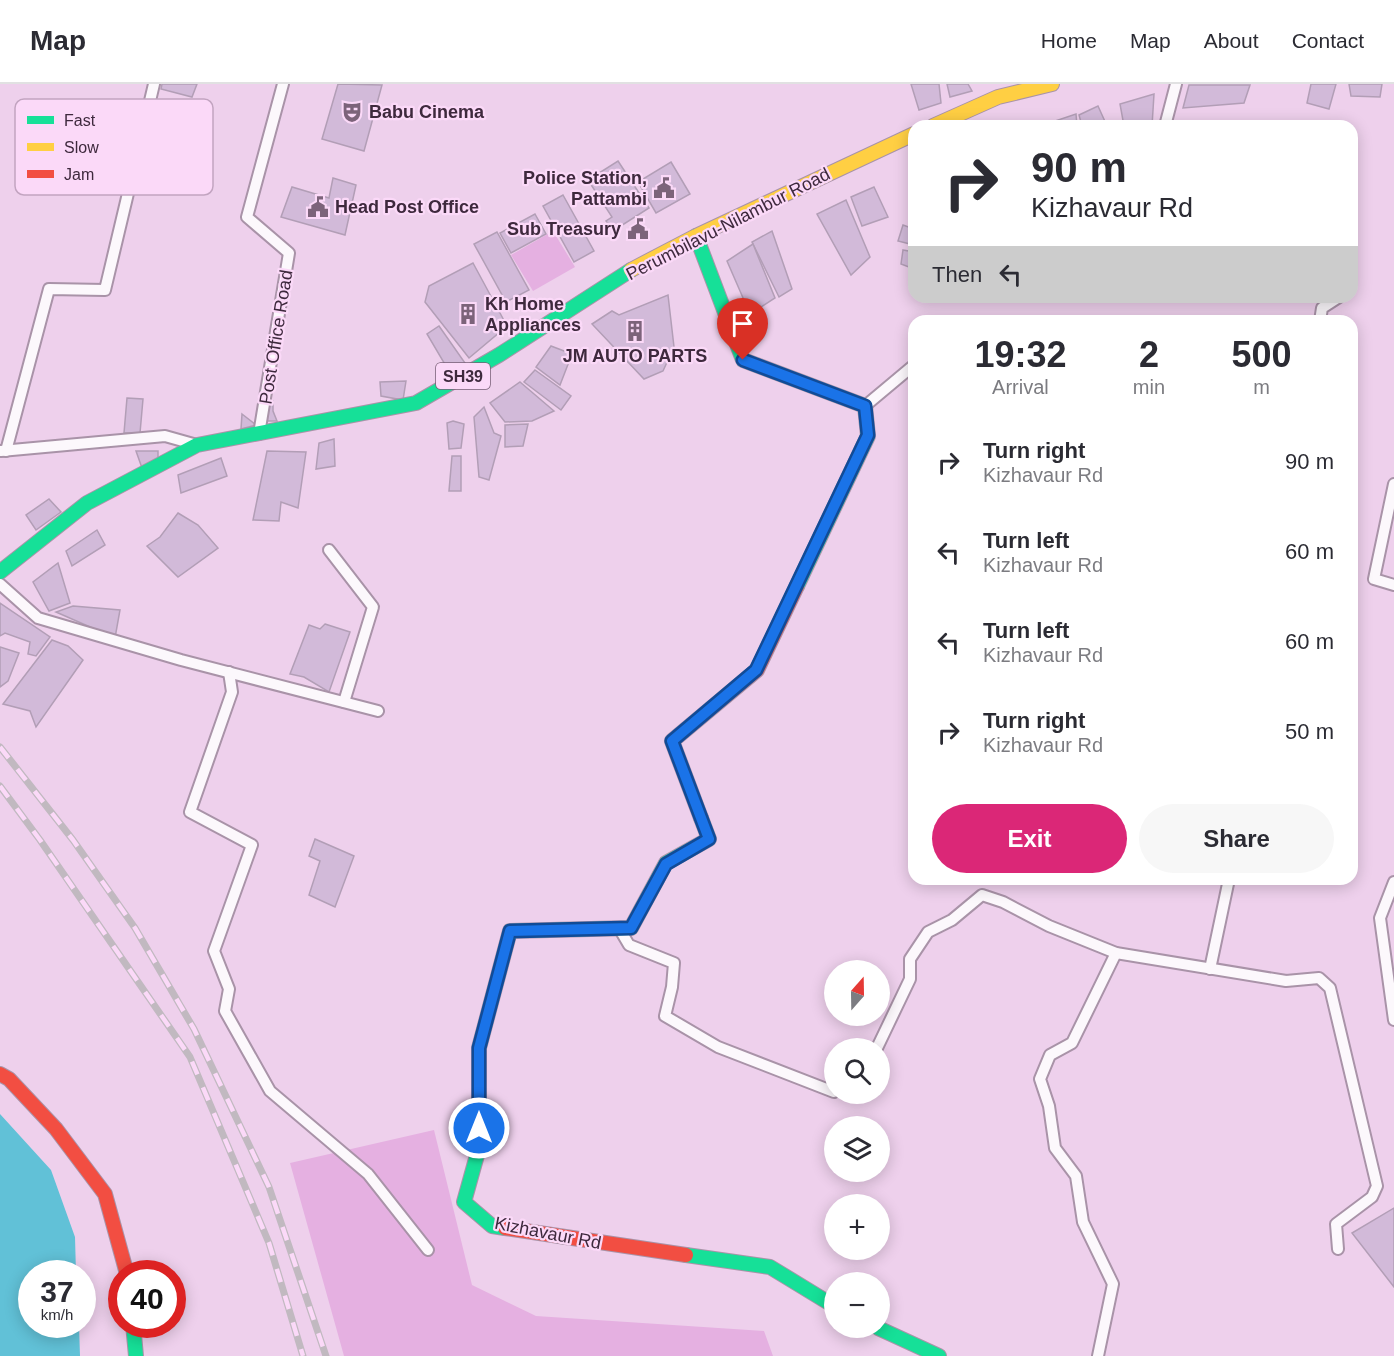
<!DOCTYPE html>
<html lang="en">
<head>
<meta charset="utf-8">
<style>
  body { margin:0; font-family:Arial,sans-serif; background:#f7f7f7; color:#2b2b33; height:100vh; display:flex; flex-direction:column; font-size:22px; white-space:nowrap }
  * { box-sizing:border-box; margin:0 }
  p { font-size:20px; color:#7c7c81 }
  .icon { flex:none; width:33px; height:33px; fill:none; stroke:currentColor; stroke-width:2; stroke-linecap:round; stroke-linejoin:round }
  .map { position:relative; flex:1; overflow:hidden }
  .drawer { position:absolute; left:908px; top:231px; width:450px; height:570px; display:flex; flex-direction:column; background:#fff; border-radius:18px; box-shadow:0 3px 15px #0003 }
  .drawer>* { flex:none }
  .banner { position:absolute; left:908px; top:36px; width:450px; height:183px; border-radius:18px; box-shadow:0 3px 15px #0003; background:#fff; color:#2b2b33; overflow:hidden }
  .needle { width:39px; rotate:20deg }
  .controls { position:absolute; left:824px; top:876px; display:grid; gap:12px }
  .controls a { display:grid; place-items:center; width:66px; height:66px; border-radius:50%; background:#fff; box-shadow:0 3px 15px #0003; font-size:30px }
  .speed { position:absolute; left:18px; top:1176px; display:flex; gap:12px; font-size:30px; font-weight:700; text-align:center }
  .speed>* { display:grid; place-content:center; width:78px; height:78px; border-radius:50%; background:#fff; box-shadow:0 3px 15px #0003; line-height:1 }
  .speed small { font-size:15px; font-weight:400 }
  .speed .limit { border:9px solid #d22; background:#fff; color:#111 }
  .pin { position:absolute; display:grid; place-items:center; width:51px; height:51px; color:#fff; margin:-62px -26px; border-radius:50% 50% 50% 0; rotate:-45deg; box-shadow:0 0 6px #0007 }
  .pin .icon { rotate:45deg }
  .me { position:absolute; width:66px; margin:-33px; rotate:0deg; stroke-linejoin:round; filter:drop-shadow(0 0 4px #0008) }
  .turn { display:flex; align-items:center; gap:21px; height:126px; padding:0 24px; font-size:27px }
  .turn .icon { width:78px; height:78px; stroke-width:2.5 }
  .turn b { display:block; font-size:42px; line-height:51px }
  .then { display:flex; align-items:center; height:57px; padding:0 24px; background:#0003; gap:12px; font-size:22px }
  .eta { display:flex; justify-content:space-evenly; align-items:center; height:102px; text-align:center }
  .eta b { font-size:36px; font-weight:800; line-height:42px }
  .button { display:flex; gap:12px; margin-top:auto; padding:12px 24px }
  .button a { flex:1; height:69px; border-radius:36px; background:#db2777; color:#fff; font-size:24px; font-weight:800; line-height:69px; text-align:center }
  .button a+a { background:#f7f7f7; color:#2b2b33 }
  ul { padding:0; list-style:none }
  li { display:flex; align-items:center; gap:18px; height:90px; padding:0 24px }
  li div { flex:1 }
  li b { display:block; font-size:22px }
  li em { font-style:normal }
  header { display:flex; align-items:center; gap:36px; box-sizing:border-box; height:84px; padding:0 30px; background:#fff; border-bottom:2px solid #e1e1e2 }
  header strong { font-size:28px }
  nav { display:flex; gap:33px; margin-inline-start:auto; font-size:21px }
  .map>svg:first-child { display:block }
</style>
</head>
<body>
<header>
<strong>Map</strong>
<nav><a>Home</a><a>Map</a><a>About</a><a>Contact</a></nav>
</header>
<div class="map">
<svg width="1394" height="1272" viewBox="0 0 1394 1272">
  <rect width="100%" height="100%" fill="#eed0ec"/>
  <g fill="#e5b0e1">
    <polygon points="553,147 575,183 533,207 511,171"/>
    <polygon points="434,1046 472,1201 536,1232 764,1247 773,1272 344,1272 290,1079"/>
  </g>
  <polygon fill="#61c1d7" points="0,1030 51,1086 75,1153 76,1189 32,1190 32,1240 79,1241 80,1272 0,1272"/>
  <g fill="#d2bad9" stroke="#b29eb6" stroke-width="1.5">
    <polygon points="162,0 197,0 192,13 161,5"/>
    <polygon points="338,0 382,1 364,67 322,55"/>
    <polygon points="911,0 939,0 941,19 919,26"/>
    <polygon points="947,0 968,0 972,7 950,13"/>
    <polygon points="1311,0 1336,0 1329,25 1307,19"/>
    <polygon points="1349,0 1382,0 1380,13 1351,12"/>
    <polygon points="1189,1 1250,1 1244,19 1183,24"/>
    <polygon points="1154,10 1152,42 1124,42 1120,20"/>
    <polygon points="1098,22 1107,42 1082,42 1079,31"/>
    <polygon points="1076,30 1077,42 1051,42 1052,38"/>
    <polygon points="618,77 649,124 613,147 606,137 612,133 588,96"/>
    <polygon points="671,78 690,110 656,129 638,98"/>
    <polygon points="333,94 356,101 345,151 281,133 292,103 329,114"/>
    <polygon points="874,103 888,133 862,142 851,113"/>
    <polygon points="563,111 594,167 574,178 543,122"/>
    <polygon points="846,116 870,173 851,191 817,130"/>
    <polygon points="535,130 546,150 511,169 500,149"/>
    <polygon points="903,141 914,145 914,161 898,157"/>
    <polygon points="772,147 792,205 779,213 752,158"/>
    <polygon points="497,148 529,206 506,218 474,160"/>
    <polygon points="753,160 775,214 750,230 727,177"/>
    <polygon points="903,166 914,168 914,185 901,180"/>
    <polygon points="473,179 507,242 469,274 425,218 429,202"/>
    <polygon points="668,211 674,263 663,287 644,295 592,240 612,227 619,231"/>
    <polygon points="439,242 465,279 450,289 427,250"/>
    <polygon points="551,262 572,270 560,301 536,283"/>
    <polygon points="535,286 571,312 561,326 524,298"/>
    <polygon points="406,297 403,316 381,312 380,298"/>
    <polygon points="520,298 554,327 532,337 505,338 490,319"/>
    <polygon points="127,314 143,315 140,349 124,349"/>
    <polygon points="268,317 273,317 273,327 277,337 264,337"/>
    <polygon points="484,323 494,349 501,352 489,396 479,393 474,333"/>
    <polygon points="242,330 256,341 241,345"/>
    <polygon points="453,337 464,340 461,364 449,365 447,339"/>
    <polygon points="528,340 523,362 505,363 505,341"/>
    <polygon points="334,355 335,382 316,385 319,359"/>
    <polygon points="136,367 158,367 158,378 142,384"/>
    <polygon points="267,367 306,368 298,424 281,418 279,437 253,436"/>
    <polygon points="452,372 461,372 461,407 449,407"/>
    <polygon points="221,374 227,392 181,409 178,391"/>
    <polygon points="49,415 61,428 36,446 26,431"/>
    <polygon points="178,429 198,441 218,464 178,493 147,462 160,453"/>
    <polygon points="97,446 105,461 72,482 66,467"/>
    <polygon points="58,479 70,519 49,527 33,498"/>
    <polygon points="0,519 50,553 36,572 28,570 30,558 5,549 0,552"/>
    <polygon points="73,522 120,526 115,554 56,528"/>
    <polygon points="325,540 350,548 329,608 304,593 290,590 309,541 320,545"/>
    <polygon points="52,556 68,562 83,576 36,643 30,627 3,620"/>
    <polygon points="0,563 19,569 8,597 0,603"/>
    <polygon points="315,755 354,772 335,823 309,811 320,777 309,772"/>
    <polygon points="1394,1124 1394,1203 1352,1149"/>
  </g>
  <g fill="none" stroke-linecap="round" stroke-linejoin="round">
    <defs>
      <g id="street">
        <polyline points="1165,42 1176,0"/>
        <polyline points="1320,237 1322,224 1339,213"/>
        <polyline points="865,322 914,281"/>
        <polyline points="259,350 289,169 247,133 283,0"/>
        <polyline points="1,367 165,352 197,361"/>
        <polyline points="6,367 49,205 105,206 154,0"/>
        <polyline points="1394,400 1374,495 1394,501"/>
        <polyline points="329,466 373,523 344,618"/>
        <polyline points="0,500 38,534 181,576 378,627"/>
        <polyline points="229,588 232,608 190,728 252,761 214,867 229,905 225,927 270,1007 368,1090 428,1166"/>
        <polyline points="1394,798 1380,834 1394,936"/>
        <polyline points="619,844 629,861 674,879 672,903 665,932 718,963 834,1008"/>
        <polyline points="1210,885 1229,795"/>
        <polyline points="877,964 910,895 910,875 928,848 952,836 982,811 1003,818 1049,842 1116,869 1286,897 1319,894 1330,904 1377,1102 1372,1113 1336,1140 1338,1165"/>
        <polyline points="1098,1272 1113,1200 1083,1138 1076,1092 1055,1064 1049,1022 1040,995 1050,971 1072,959 1116,869"/>
      </g>
      <g id="fast">
        <polyline points="696,152 743,276 865,322 868,352 797,502"/>
        <polyline points="0,488 87,419 197,361 416,319 499,271 631,186"/>
        <polyline points="505,1144 492,1142 464,1118 479,1064 479,964 510,847 631,844 666,779 709,755 701,734"/>
        <polyline points="686,1171 770,1183 834,1222"/>
        <polyline points="133,1240 136,1272"/>
        <polyline points="878,1244 939,1272"/>
      </g>
      <g id="slow">
        <polyline points="933,42 998,13 1052,0"/>
        <polyline points="631,186 696,152 914,50"/>
      </g>
      <g id="jam">
        <polyline points="701,734 672,657 757,586 797,502"/>
        <polyline points="0,990 9,995 56,1045 105,1110 127,1190"/>
        <polyline points="505,1144 686,1171"/>
      </g>
    </defs>
    <use href="#street" stroke="#a993a8" stroke-width="14"/>
    <use href="#fast" stroke="#a993a8" stroke-width="16"/>
    <use href="#slow" stroke="#a993a8" stroke-width="16"/>
    <use href="#jam" stroke="#a993a8" stroke-width="16"/>
    <use href="#street" stroke="#fcf8fc" stroke-width="10"/>
    <use href="#fast" stroke="#16e098" stroke-width="14"/>
    <use href="#slow" stroke="#ffcf43" stroke-width="14"/>
    <use href="#jam" stroke="#f24e42" stroke-width="14"/>
    <defs>
      <g id="rail">
        <polyline points="0,663 73,756 135,844 194,945 269,1103 326,1272"/>
        <polyline points="0,702 40,756 190,973 269,1159 303,1272"/>
      </g>
    </defs>
    <use href="#rail" stroke="#c1b9c0" stroke-width="7"/>
    <use href="#rail" stroke="#fbd9f8" stroke-width="4.5" stroke-dasharray="14" stroke-linecap="butt"/>
  </g>
  <g fill="none" stroke-linecap="round" stroke-linejoin="round">
    <defs>
      <polyline id="route" points="479,1044 479,964 510,847 631,844 666,780 709,755 672,657 756,586 868,351 865,322 743,276"/>
    </defs>
    <use href="#route" stroke="#114b97" stroke-width="15"/>
    <use href="#route" stroke="#1a73e8" stroke-width="10"/>
  </g>
  <defs>
    <symbol id="theatre-bare" viewBox="-9 -9 18 18"><path d="M-5-5.5Q0-4 5-5.5V0Q5 5 0 6Q-5 5-5 0ZM-3.3-2.5H-1v1.5H-3.3ZM1-2.5H3.3v1.5H1ZM-2.8 1Q0 5.5 2.8 1Z" fill="#7c637a" stroke="#fbd9f8" stroke-width="2.5" paint-order="stroke"/></symbol>
    <symbol id="civic-bare" viewBox="-9 -9 18 18"><path d="M-.6-6.5H3V-4.5H.6V-3L4-1V1h2V6H-6V1h2V-1L-.6-3ZM-1.2 2.5V6h2.4V2.5Z" fill="#7c637a" stroke="#fbd9f8" stroke-width="2.5" paint-order="stroke"/></symbol>
    <symbol id="building-bare" viewBox="-9 -9 18 18"><path d="M-4-6H4V6H1V3H-1V6H-4ZM-2.5-4.3h1.7v1.8h-1.7ZM.8-4.3h1.7v1.8H.8ZM-2.5-1h1.7V.8h-1.7ZM.8-1h1.7V.8H.8Z" fill="#7c637a" stroke="#fbd9f8" stroke-width="2.5" paint-order="stroke"/></symbol>
  </defs>
  <g fill-rule="evenodd">
    <use href="#theatre-bare" x="337" y="13" width="30" height="30"/>
    <use href="#civic-bare" x="649" y="89" width="30" height="30"/>
    <use href="#civic-bare" x="303" y="108" width="30" height="30"/>
    <use href="#civic-bare" x="623" y="130" width="30" height="30"/>
    <use href="#building-bare" x="453" y="215" width="30" height="30"/>
    <use href="#building-bare" x="620" y="232" width="30" height="30"/>
  </g>
  <g text-anchor="middle" dominant-baseline="central" stroke-width="4.5" stroke-linejoin="round" paint-order="stroke">
    <rect fill="#fbd9f8" stroke="#775e75" stroke-width="1.5" x="436" y="279" width="54" height="26" rx="4.5"/>
    <g font-size="16" font-weight="bold" fill="#3e293d">
      <text x="463" y="292">SH39</text>
    </g>
    <g font-size="18" font-weight="bold" fill="#3e293d" stroke="#fbd9f8" text-anchor="start">
      <text x="369" y="28">Babu Cinema</text>
      <text x="647" y="94" text-anchor="end">Police Station,<tspan x="647" dy="21">Pattambi</tspan></text>
      <text x="335" y="123">Head Post Office</text>
      <text x="621" y="145" text-anchor="end">Sub Treasury</text>
      <text x="485" y="220">Kh Home<tspan x="485" dy="21">Appliances</tspan></text>
      <text x="635" y="272" text-anchor="middle">JM AUTO PARTS</text>
    </g>
    <g font-size="18" fill="#3e293d" stroke="#fbd9f8">
      <text transform="translate(728 140) rotate(-27)">Perumbilavu-Nilambur Road</text>
      <text transform="translate(276 253) rotate(-81)">Post Office Road</text>
      <text transform="translate(548 1149) rotate(11)">Kizhavaur Rd</text>
    </g>
  </g>
  <rect x="15" y="15" width="198" height="96" rx="9" fill="#fbd9f8" stroke="#c2a4c0" stroke-width="1.5"/>
  <rect x="27" y="32" width="27" height="8" fill="#16e098"/>
  <rect x="27" y="59" width="27" height="8" fill="#ffcf43"/>
  <rect x="27" y="86" width="27" height="8" fill="#f24e42"/>
  <g font-size="16" fill="#3e293d">
    <text x="64" y="42">Fast</text>
    <text x="64" y="69">Slow</text>
    <text x="64" y="96">Jam</text>
  </g>
</svg>
<div class="controls">
<a><svg class="needle" viewBox="-14 -14 28 28"><path d="M0-13l5 13h-10z" fill="#e53935"/><path d="M0 13l5-13h-10z" fill="#7c7c81"/></svg></a>
<a><svg class="icon" aria-label="search" viewBox="0 0 24 24"><circle cx="10" cy="10" r="6"/><path d="M15 15l6 6"/></svg></a>
<a><svg class="icon" aria-label="layers" viewBox="0 0 24 24"><path d="M12 4l9 5-9 5-9-5zM3 14l9 5 9-5"/></svg></a>
<a>+</a>
<a>−</a>
</div>
<div class="speed"><div>37<small>km/h</small></div><div class="limit">40</div></div>
<div class="pin" style="left:743px;top:276px;background:#d93025"><svg class="icon" aria-label="arrive" viewBox="0 0 24 24"><path d="M6 21V4h12l-3 4 3 4H6"/></svg></div>
<svg class="me" style="left:479px;top:1044px" viewBox="-20 -20 40 40"><circle r="17" fill="#1a73e8" stroke="#fff" stroke-width="3"/><path d="M0-11L8 9 0 5-8 9z" fill="#fff"/></svg>
<div class="banner">
<div class="turn"><svg class="icon" aria-label="right" viewBox="0 0 24 24"><path d="M7 20v-9h11M14 6l5 5-5 5"/></svg><div><b>90 m</b>Kizhavaur Rd</div></div>
<div class="then">Then<svg class="icon" aria-label="left" viewBox="0 0 24 24"><path d="M17 20v-9H6M10 6l-5 5 5 5"/></svg></div>
</div>
<section class="drawer">
<div class="eta">
<div><b>19:32</b><p>Arrival</p></div>
<div><b>2</b><p>min</p></div>
<div><b>500</b><p>m</p></div>
</div>
<ul>
<li><svg class="icon" aria-label="right" viewBox="0 0 24 24"><path d="M7 20v-9h11M14 6l5 5-5 5"/></svg><div><b>Turn right</b><p>Kizhavaur Rd</p></div><em>90 m</em></li>
<li><svg class="icon" aria-label="left" viewBox="0 0 24 24"><path d="M17 20v-9H6M10 6l-5 5 5 5"/></svg><div><b>Turn left</b><p>Kizhavaur Rd</p></div><em>60 m</em></li>
<li><svg class="icon" aria-label="left" viewBox="0 0 24 24"><path d="M17 20v-9H6M10 6l-5 5 5 5"/></svg><div><b>Turn left</b><p>Kizhavaur Rd</p></div><em>60 m</em></li>
<li><svg class="icon" aria-label="right" viewBox="0 0 24 24"><path d="M7 20v-9h11M14 6l5 5-5 5"/></svg><div><b>Turn right</b><p>Kizhavaur Rd</p></div><em>50 m</em></li>
</ul>
<div class="button"><a>Exit</a><a>Share</a></div>
</section>
</div>
</body>
</html>
